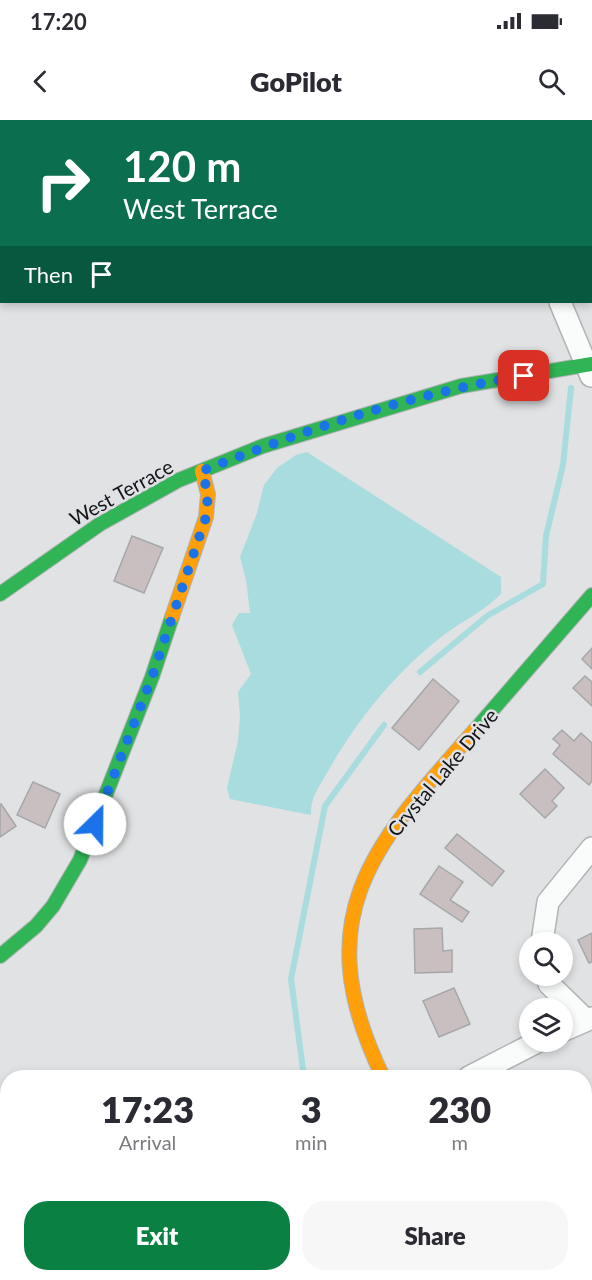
<!DOCTYPE html>
<html lang="en">
<head>
<meta charset="utf-8">
<style>
  body { margin:0; font-family:Lato,sans-serif; background:#f7f7f7; color:#2b2b33; height:100vh; display:flex; flex-direction:column; font-size:22px; white-space:nowrap }
  * { box-sizing:border-box; margin:0 }
  p { font-size:20px; color:#7c7c81 }
  .icon { flex:none; width:33px; height:33px; fill:none; stroke:currentColor; stroke-width:2; stroke-linecap:round; stroke-linejoin:round }
  .map { position:relative; flex:1; overflow:hidden }
  .sheet { position:absolute; left:0px; top:950px; width:592px; height:212px; display:flex; flex-direction:column; background:#fff; border-radius:24px 24px 0 0; box-shadow:0 3px 9px #0003 }
  .sheet>* { flex:none }
  .banner { position:absolute; left:0px; top:0px; width:592px; height:183px; box-shadow:0 3px 9px #0003; background:#0b6e4f; color:#fff; overflow:hidden }
  .tools { position:absolute; left:519px; top:812px; display:grid; gap:12px }
  .tools a { display:grid; place-items:center; width:54px; height:54px; border-radius:50%; background:#fff; box-shadow:0 3px 9px #0003; font-size:30px }
  .pin { position:absolute; display:grid; place-items:center; width:51px; height:51px; color:#fff; margin:-26px; border-radius:12px; box-shadow:0 3px 9px #0006 }
  .me { position:absolute; width:66px; margin:-33px; rotate:23deg; stroke-linejoin:round; filter:drop-shadow(0 0 4px #0008) }
  .turn { display:flex; align-items:center; gap:21px; height:126px; padding:0 24px; font-size:27px }
  .turn .icon { width:78px; height:78px; stroke-width:2.5 }
  .turn b { display:block; font-size:42px; line-height:51px }
  .then { display:flex; align-items:center; height:57px; padding:0 24px; background:#0003; gap:12px; font-size:22px }
  .eta { display:flex; justify-content:space-evenly; align-items:center; height:102px; text-align:center }
  .eta b { font-size:36px; font-weight:800; line-height:42px }
  .cta { display:flex; gap:12px; margin-top:auto; padding:12px 24px }
  .cta a { flex:1; height:69px; border-radius:24px; background:#0b8043; color:#fff; font-size:24px; font-weight:800; line-height:69px; text-align:center }
  .cta a+a { background:#f7f7f7; color:#2b2b33 }
  .status { display:flex; justify-content:space-between; align-items:center; height:42px; padding:0 30px; background:#fff; direction:ltr }
  .status svg { height:16px; fill:currentColor }
  header { display:flex; justify-content:space-between; align-items:center; height:78px; padding:0 24px; background:#fff; font-size:27px; font-weight:800 }
  .map>svg:first-child { display:block }
</style>
</head>
<body>
<div class="status"><b>17:20</b><svg viewBox="0 0 49 12"><path d="M0 12V9h3v3zM5 12V6h3v6zM10 12V3h3v9zM15 12V0h3v12zM26 1h20v11H26zM47 4h2v5h-2z"/></svg></div>
<header><svg class="icon" aria-label="back" viewBox="0 0 24 24"><path d="M15 5l-7 7 7 7"/></svg>GoPilot<svg class="icon" aria-label="search" viewBox="0 0 24 24"><circle cx="10" cy="10" r="6"/><path d="M15 15l6 6"/></svg></header>
<div class="map">
<svg width="592" height="1160" viewBox="0 0 592 1160">
  <rect width="100%" height="100%" fill="#e0e2e4"/>
  <g fill="#a8dcde">
    <polygon points="0,0 70,1 2,2 0,98"/>
    <path d="M307,332L501,457V474C484,491 464,500 445,514C398,550 360,596 331,646C322,663 310,676 311,695L230,679L227,668L238,621L240,596L238,572L251,554L232,505L239,493H250L246,460L240,437L257,393L264,365L277,348L296,335Z"/>
  </g>
  <g fill="none" stroke-linecap="round" stroke-linejoin="round">
    <g stroke="#a8dcde" stroke-width="6">
      <polyline points="420,552 487,496 543,464 546,416 563,345 571,268"/>
      <polyline points="304,957 291,859 325,686 384,605"/>
      <polyline points="384,1154 388,1160"/>
    </g>
  </g>
  <g fill="#cabfc0" stroke="#a6a7a8" stroke-width="1.5">
    <polygon points="214,0 254,0 213,2"/>
    <polygon points="268,0 305,0 268,2"/>
    <polygon points="313,0 358,0 362,1 313,2"/>
    <polygon points="132,416 163,428 144,473 114,461"/>
    <polygon points="592,528 592,549 582,539"/>
    <polygon points="585,556 592,562 592,586 573,568"/>
    <polygon points="433,559 459,581 419,630 392,608"/>
    <polygon points="562,610 574,621 581,613 592,623 592,661 589,665 553,634 560,625 553,619"/>
    <polygon points="545,649 564,668 552,681 557,686 545,698 520,674"/>
    <polygon points="33,662 60,674 45,708 17,695"/>
    <polygon points="1,684 16,706 0,717 0,685"/>
    <polygon points="457,714 504,751 492,766 445,728"/>
    <polygon points="439,746 463,762 450,780 469,792 462,802 420,774"/>
    <polygon points="442,808 443,831 452,830 452,852 415,853 414,809"/>
    <polygon points="592,813 592,842 589,843 578,820"/>
    <polygon points="454,868 470,904 439,917 423,881"/>
  </g>
  <g fill="none" stroke-linecap="round" stroke-linejoin="round">
    <defs>
      <g id="street">
        <polyline points="145,0 148,2"/>
        <polyline points="514,0 514,2"/>
        <polyline points="189,2 190,0"/>
        <polyline points="560,182 591,256"/>
        <polyline points="542,822 548,782 592,728"/>
        <polyline points="548,855 549,864 586,900"/>
        <polyline points="562,911 592,898"/>
        <polyline points="469,957 539,921"/>
        <polyline points="585,1142 592,1148"/>
      </g>
      <g id="fast">
        <polyline points="0,474 100,404 179,360 263,326 461,266 592,244"/>
        <polyline points="475,610 592,475"/>
        <polyline points="0,836 36,806 53,786 80,740 152,557 172,497"/>
      </g>
      <g id="slow">
        <polyline points="172,497 206,397 208,374 202,351"/>
        <path d="M383,957C306,798 371,727 475,610"/>
      </g>
    </defs>
    <use href="#street" stroke="#b2b3b5" stroke-width="24"/>
    <use href="#fast" stroke="#b2b3b5" stroke-width="16"/>
    <use href="#slow" stroke="#b2b3b5" stroke-width="16"/>
    <use href="#street" stroke="#fafbfb" stroke-width="21"/>
    <use href="#fast" stroke="#30b455" stroke-width="14"/>
    <use href="#slow" stroke="#ff9f0a" stroke-width="14"/>
  </g>
  <g fill="none" stroke-linecap="round" stroke-linejoin="round">
    <path stroke="#1a73e8" stroke-width="10" stroke-dasharray="0 18" d="M95,704L152,557L206,397L208,374L202,351C305,310 413,273 524,256"/>
  </g>
  <g text-anchor="middle" dominant-baseline="central" stroke-width="5" stroke-linejoin="round" paint-order="stroke">
    <g font-size="20" fill="#141416" stroke="#dfe1e5">
      <text transform="translate(121 372) rotate(-29)">West Terrace</text>
      <text transform="translate(442 652) rotate(-50)">Crystal Lake Drive</text>
    </g>
  </g>
</svg>
<div class="tools">
<a><svg class="icon" aria-label="search" viewBox="0 0 24 24"><circle cx="10" cy="10" r="6"/><path d="M15 15l6 6"/></svg></a>
<a><svg class="icon" aria-label="layers" viewBox="0 0 24 24"><path d="M12 4l9 5-9 5-9-5zM3 14l9 5 9-5"/></svg></a>
</div>
<div class="pin" style="left:524px;top:256px;background:#d93025"><svg class="icon" aria-label="arrive" viewBox="0 0 24 24"><path d="M6 21V4h12l-3 4 3 4H6"/></svg></div>
<svg class="me" style="left:95px;top:704px" viewBox="-20 -20 40 40"><circle r="19" fill="#fff"/><path d="M0-13L10 11 0 6-10 11z" fill="#1a73e8"/></svg>
<div class="banner">
<div class="turn"><svg class="icon" aria-label="right" viewBox="0 0 24 24"><path d="M7 20v-9h11M14 6l5 5-5 5"/></svg><div><b>120 m</b>West Terrace</div></div>
<div class="then">Then<svg class="icon" aria-label="arrive" viewBox="0 0 24 24"><path d="M6 21V4h12l-3 4 3 4H6"/></svg></div>
</div>
<section class="sheet">
<div class="eta">
<div><b>17:23</b><p>Arrival</p></div>
<div><b>3</b><p>min</p></div>
<div><b>230</b><p>m</p></div>
</div>
<div class="cta"><a>Exit</a><a>Share</a></div>
</section>
</div>
</body>
</html>
